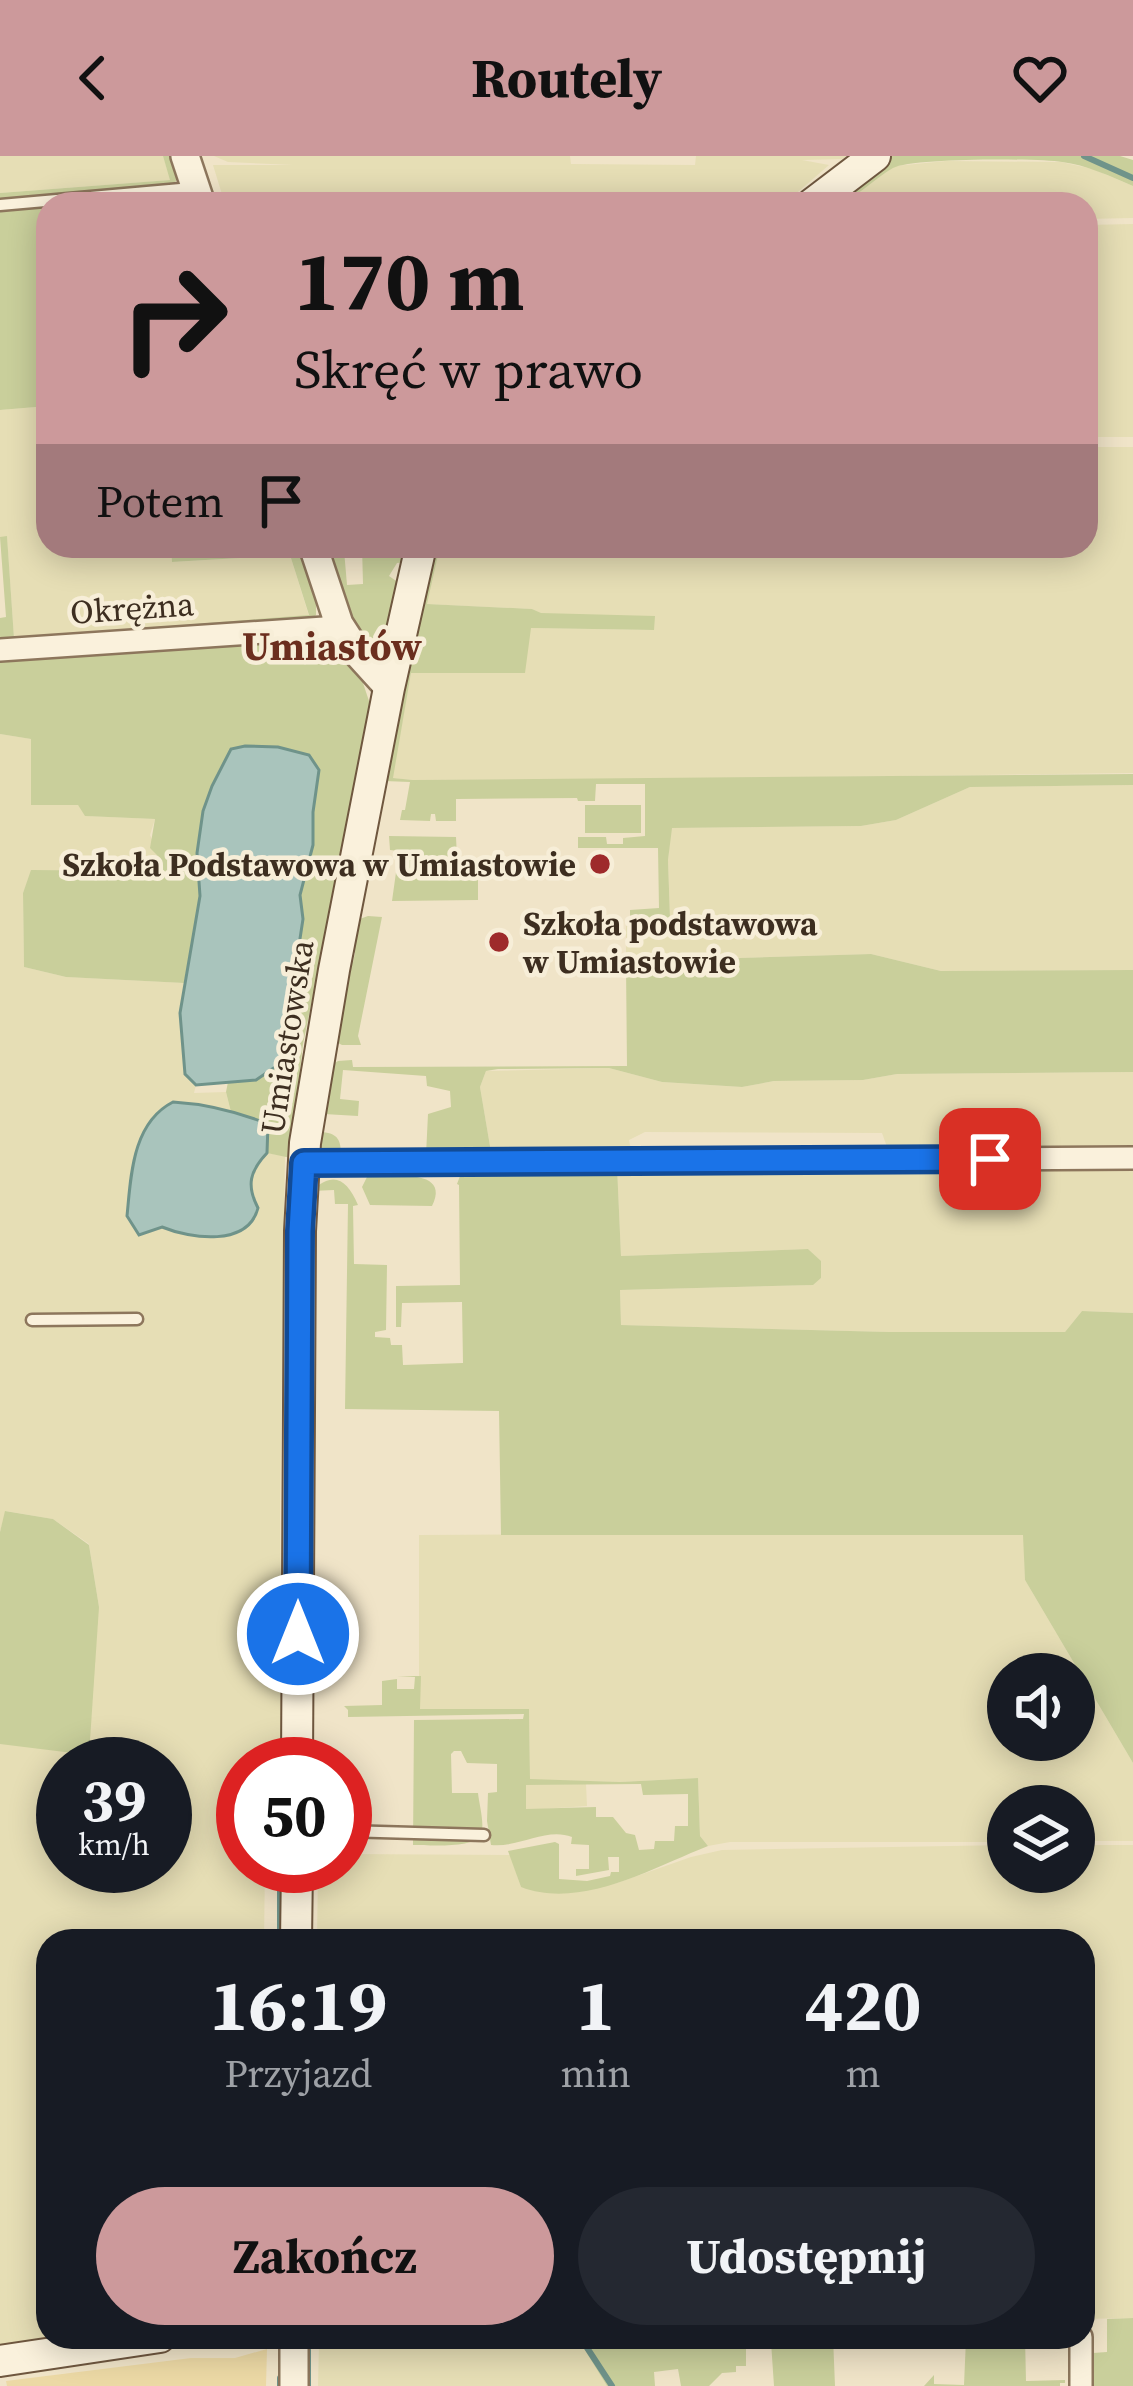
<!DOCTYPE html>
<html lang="pl">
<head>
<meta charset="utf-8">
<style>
  body { margin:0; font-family:"Source Serif 4",serif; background:#242831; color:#f1f3f6; height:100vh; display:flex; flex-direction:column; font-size:45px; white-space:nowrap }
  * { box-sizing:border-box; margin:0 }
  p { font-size:39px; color:#9ea1a6 }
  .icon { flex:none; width:66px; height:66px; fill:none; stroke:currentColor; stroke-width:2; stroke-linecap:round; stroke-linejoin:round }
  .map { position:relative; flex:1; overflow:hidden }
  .details { position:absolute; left:36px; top:1773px; width:1059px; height:420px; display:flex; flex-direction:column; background:#171b24; border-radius:36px; box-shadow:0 6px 30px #0003 }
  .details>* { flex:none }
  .top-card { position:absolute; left:36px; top:36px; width:1062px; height:366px; border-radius:36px; box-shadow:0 6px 30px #0003; background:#cc999b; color:#111; overflow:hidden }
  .buttons { position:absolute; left:987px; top:1497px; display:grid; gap:24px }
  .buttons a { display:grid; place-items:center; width:108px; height:108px; border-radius:50%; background:#171b24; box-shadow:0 6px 30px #0003; font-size:60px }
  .speed { position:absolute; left:36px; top:1581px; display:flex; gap:24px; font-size:60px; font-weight:700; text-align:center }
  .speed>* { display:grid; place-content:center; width:156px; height:156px; border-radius:50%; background:#171b24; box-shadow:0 6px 30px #0003; line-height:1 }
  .speed small { font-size:30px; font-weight:400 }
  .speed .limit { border:18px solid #d22; background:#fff; color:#111 }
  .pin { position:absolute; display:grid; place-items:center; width:102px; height:102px; color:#fff; margin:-51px; border-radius:24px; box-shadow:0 6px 18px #0006 }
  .me { position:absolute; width:132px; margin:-66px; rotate:0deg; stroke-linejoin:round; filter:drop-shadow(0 0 9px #0008) }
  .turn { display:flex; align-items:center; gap:42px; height:252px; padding:0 60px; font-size:54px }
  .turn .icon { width:156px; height:156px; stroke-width:2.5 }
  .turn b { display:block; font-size:84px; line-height:102px }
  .then { display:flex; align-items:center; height:114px; padding:0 60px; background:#0003; gap:24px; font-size:45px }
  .eta { display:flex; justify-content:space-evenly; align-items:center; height:204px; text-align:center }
  .eta b { font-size:72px; font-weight:700; line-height:84px }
  .button { display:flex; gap:24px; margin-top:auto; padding:24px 60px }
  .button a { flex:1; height:138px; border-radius:72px; background:#cc999b; color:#111; font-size:48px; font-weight:700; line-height:138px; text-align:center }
  .button a+a { background:#242831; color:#f1f3f6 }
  header { display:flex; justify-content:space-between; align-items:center; height:156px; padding:0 60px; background:#cc999b; color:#111; font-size:54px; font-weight:700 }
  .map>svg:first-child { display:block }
</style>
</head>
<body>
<header><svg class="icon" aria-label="back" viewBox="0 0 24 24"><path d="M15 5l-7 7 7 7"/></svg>Routely<svg class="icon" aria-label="heart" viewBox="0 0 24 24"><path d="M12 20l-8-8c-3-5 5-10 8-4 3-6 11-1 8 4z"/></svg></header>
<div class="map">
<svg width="1133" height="2230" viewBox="0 0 1133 2230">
  <rect width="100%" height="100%" fill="#f0e4c8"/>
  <g fill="#e6deb5" fill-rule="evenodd">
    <polygon points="0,0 163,0 171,24 0,37"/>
    <polygon points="214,0 570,0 571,8 695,9 696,0 847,0 842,3 802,4 829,9 784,48 724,44 586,45 582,48 225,48 213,9 293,9 228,6"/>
    <polygon points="946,5 1061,6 1093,13 1133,30 1133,62 1086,63 1086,48 840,48 895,10"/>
    <polygon points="1133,68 1133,281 1086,281 1086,69"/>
    <polygon points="48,250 48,390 171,390 173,406 290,399 309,460 14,482 7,381 0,381 0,254"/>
    <polygon points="1086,291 1133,291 1133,617 666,623 413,624 392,622 411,517 524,517 530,472 653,474 540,457 532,453 426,448 440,390 1086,390"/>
    <path d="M0,578L31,583L86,660L155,663L150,679L160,701L162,716L32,714L23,737L24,811L66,821L184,827L180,857L184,918L196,929L194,937L226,936L231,956L267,997L285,1000L280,1363L283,1587L256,1608H243V1710H265L264,1785H48V2181H51L0,2189V1588L99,1451L89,1388L53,1363L6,1355L0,1376ZM63,1608H165V1710H63Z"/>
    <polygon points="1133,629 1133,814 941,815 871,798 740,802 689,810 626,809 626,763 670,761 668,704 671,672 861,670 896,664 970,631"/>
    <polygon points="609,912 662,926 742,931 774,925 863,924 897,918 1133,916 1133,991 887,991 882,977 645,976 629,984 631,994 510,993 491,996 480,931 486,915"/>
    <polygon points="617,1010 1133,1011 1133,1157 1082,1155 1065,1176 889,1176 621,1169 620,1134 812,1129 821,1122 821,1106 808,1093 621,1100"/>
    <path d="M874,1377L1024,1379L1025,1424L1133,1607V1685H1074V1650H1008V1686H730L708,1690L700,1680L698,1622L620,1626L530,1624L529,1554L419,1553V1379ZM1008,1518H1074V1584H1008Z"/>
    <polygon points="586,1628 587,1650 526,1654 525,1629"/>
    <polygon points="1008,1689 1008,1716 1074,1716 1074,1689 1133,1689 1133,2162 1083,2163 1083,1785 317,1785 318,1710 345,1710 345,1698 510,1699 521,1731 577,1736 617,1727 691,1701 722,1694"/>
    <polygon points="398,2181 572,2181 578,2183 607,2230 318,2230 319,2187 397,2185"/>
  </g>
  <g fill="#c9cf9b" fill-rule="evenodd">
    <polygon points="163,0 170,0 177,23 173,30 0,44 0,37 170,24"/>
    <path d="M892,0H1120L1133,4V30C1110,20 1086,9 1062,6C1036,2 911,2 893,12C873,23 852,48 829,48Z"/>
    <polygon points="48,49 48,127 41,128 43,175 48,175 48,250 0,254 0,53"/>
    <polygon points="7,380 14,482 309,459 290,399 172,406 171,390 199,390 200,394 243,393 244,390 298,390 316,444 316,459 309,467 0,490 0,462 6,461 0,381"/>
    <polygon points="323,390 338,390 344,394 347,429 363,428 362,390 411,390 406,406 397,407 389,420 402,429 389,484 382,494 369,492 346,460"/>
    <polygon points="432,390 440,390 427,448 532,453 541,457 655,460 654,474 531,472 525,517 411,517 393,622 413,624 1133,618 1133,629 970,631 896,664 861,670 672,672 668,704 670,762 630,762 630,754 659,752 658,692 578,692 578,681 606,681 607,688 623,688 623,682 645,680 645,628 596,628 595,645 578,645 577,642 456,643 456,665 436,665 435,658 431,658 430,665 400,664 402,654 405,654 410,626 384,625"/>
    <path d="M326,479L362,524L372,554L303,888L300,915L303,921L291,1002L267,997L268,968L231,956L226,936L228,926L256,924L281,907L303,763L300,739L313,689V656L318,614L309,599C283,592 258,586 231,594L212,630L197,697L200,740L184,827L66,821L24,811L23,737L31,714L162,715L160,702L150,692L155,663L85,660L78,649H31V583L0,578V499Z"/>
    <rect x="585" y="649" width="56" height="28"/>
    <polygon points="389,680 456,681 457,702 478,703 478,744 392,745 399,695 390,694"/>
    <polygon points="368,760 382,761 358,880 361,889 342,889 336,886 348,806 353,806 355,797 351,795 357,764"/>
    <path d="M871,798L941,815L1133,814V916L897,918L863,924L774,925L742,931L662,926L609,912L498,913L486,915L480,931L491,996L426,999L428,958L451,951L450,935L427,930L426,920L343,914L340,943L359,945L358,960L324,958L323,976C338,978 341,984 341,999L320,996L317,992L330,910L338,905L352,904L353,911L627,910L626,809L689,810L740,802Z"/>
    <path d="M617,1010L621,1100L808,1093L821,1105V1122L813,1129L620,1134L621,1169L889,1176H1065L1082,1155L1133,1157V1607L1025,1424L1023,1379H501L499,1255L345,1253L348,1048H335L334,1034L312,1035C334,1014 347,1024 358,1049L353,1050L354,1108L387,1109L386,1174L375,1176V1181L390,1182L391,1189H402L403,1209L463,1207L462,1146L402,1147L401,1171H396V1130L460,1129L459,1029L457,1028L460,1020L470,1016Z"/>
    <path d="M367,1021C389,1020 452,1011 432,1050L370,1049L362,1031Z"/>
    <polygon points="5,1355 53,1363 89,1389 99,1451 89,1599 0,1588 0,1376"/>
    <path d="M397,1520H421L420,1553H529L530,1623L620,1626L698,1622L700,1680L708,1690C652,1712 581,1754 521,1731L508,1695L555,1686L559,1688V1723L587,1725L610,1720L611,1716H619V1701H608L609,1714L576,1720V1713H589V1689L571,1688L572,1681C546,1671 519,1692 491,1689L487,1665L488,1637L497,1636V1608L467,1607L461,1595H454L451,1598L452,1637H478C479,1648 485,1668 481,1678C475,1693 429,1689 413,1689L414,1564L523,1563L524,1558L348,1561V1554L344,1550L382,1549V1525L397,1523V1533H414L415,1521ZM641,1628L643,1639L688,1638V1670H675L674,1685H655L654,1693L639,1694L635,1679L626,1677L613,1661H596V1651L526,1653V1629Z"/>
    <polygon points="1133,2162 1133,2230 1093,2230 1093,2197 1107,2196 1107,2163"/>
    <polygon points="572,2181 833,2181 835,2230 774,2230 771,2186 746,2187 746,2210 736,2210 736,2216 722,2217 709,2230 681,2230 678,2213 654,2216 655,2230 607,2230 578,2183"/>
    <polygon points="940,2181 1025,2181 1026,2225 1065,2224 1065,2227 1060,2227 1060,2230 924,2230 934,2219 934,2228 964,2229 966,2183"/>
  </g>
  <polygon fill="#ecd9a5" points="267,2193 266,2230 7,2230 6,2225 191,2202 235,2202"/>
  <g fill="#a9c4bc" stroke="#6f938a" stroke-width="3">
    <polygon points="245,590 278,591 309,599 319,614 313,656 313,689 300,739 303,763 281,907 256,924 196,929 185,918 180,857 200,740 197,697 203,655 212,630 231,593"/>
    <path d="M173,946C206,948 238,956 268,968L267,997C250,1015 246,1029 258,1052C248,1091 191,1083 162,1071L139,1079L127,1060C131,1020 132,967 173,946Z"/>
  </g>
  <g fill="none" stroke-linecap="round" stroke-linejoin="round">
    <g stroke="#6f938a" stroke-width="6">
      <polyline points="1084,0 1133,22"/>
      <polyline points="280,1710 280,1785"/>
      <polyline points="580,2181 612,2230"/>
      <polyline points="280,2230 280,2222"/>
      <polyline points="308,2230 308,2194"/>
    </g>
    <defs>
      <g id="service">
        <polyline points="0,49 192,32"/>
        <polyline points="32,1164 137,1163"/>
        <polyline points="345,1675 484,1679"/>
      </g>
      <g id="minor">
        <polyline points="0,494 324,472 339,468"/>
        <polyline points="304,1007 1133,1002"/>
        <polyline points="1081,2230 1081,2181"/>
      </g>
      <g id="tertiary">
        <polyline points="185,0 201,48"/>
        <polyline points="313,390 339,468 359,499 389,532"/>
        <polyline points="294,2230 294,2181"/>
      </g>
      <g id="secondary">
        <polyline points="812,48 875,0"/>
        <polyline points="297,1608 300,1075 305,987 334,814 389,532 421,390"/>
        <polyline points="296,1785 297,1710"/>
        <polyline points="0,2205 160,2181"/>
      </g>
    </defs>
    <use href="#service" stroke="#8d765c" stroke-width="15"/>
    <use href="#minor" stroke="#8d765c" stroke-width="26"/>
    <use href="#tertiary" stroke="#8d765c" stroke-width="32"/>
    <use href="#secondary" stroke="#6f573f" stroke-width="34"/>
    <use href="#service" stroke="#faf1dc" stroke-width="10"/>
    <use href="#minor" stroke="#faf1dc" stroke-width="21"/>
    <use href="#tertiary" stroke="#faf1dc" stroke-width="27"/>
    <use href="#secondary" stroke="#faf1dc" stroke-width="30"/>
  </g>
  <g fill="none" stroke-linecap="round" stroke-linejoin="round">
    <defs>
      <polyline id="route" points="298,1478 300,1075 304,1007 990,1003"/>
    </defs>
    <use href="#route" stroke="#114b97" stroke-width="30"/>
    <use href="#route" stroke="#1a73e8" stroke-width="21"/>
  </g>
  <g fill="#9e2a2b" stroke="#f7eed8" stroke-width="4.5">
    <circle cx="600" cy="708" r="12"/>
    <circle cx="499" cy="786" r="12"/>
  </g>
  <g text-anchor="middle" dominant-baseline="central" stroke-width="9" stroke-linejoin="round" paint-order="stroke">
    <g font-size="33" fill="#3d2e20" stroke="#f7eed8">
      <text transform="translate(132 452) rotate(-4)">Okrężna</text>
      <text transform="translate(287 881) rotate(-81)">Umiastowska</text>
    </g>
    <g font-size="33" font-weight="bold" fill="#3d2e20" stroke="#f7eed8" text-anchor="end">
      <text x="576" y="708">Szkoła Podstawowa w Umiastowie</text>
      <text x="523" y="767" text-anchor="start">Szkoła podstawowa<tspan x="523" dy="38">w Umiastowie</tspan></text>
    </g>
    <g font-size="39" font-weight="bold" fill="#6b2e1e" stroke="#f7eed8">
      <text x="332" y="490">Umiastów</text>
    </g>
  </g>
</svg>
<div class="buttons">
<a><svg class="icon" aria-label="sound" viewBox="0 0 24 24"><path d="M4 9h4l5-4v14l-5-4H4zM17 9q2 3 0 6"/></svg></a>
<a><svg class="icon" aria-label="layers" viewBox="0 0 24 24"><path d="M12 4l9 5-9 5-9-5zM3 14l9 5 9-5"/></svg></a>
</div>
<div class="speed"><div>39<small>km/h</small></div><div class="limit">50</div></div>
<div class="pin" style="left:990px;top:1003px;background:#d93025"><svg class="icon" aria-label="arrive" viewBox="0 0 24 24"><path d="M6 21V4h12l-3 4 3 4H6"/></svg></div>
<svg class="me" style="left:298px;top:1478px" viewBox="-20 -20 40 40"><circle r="17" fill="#1a73e8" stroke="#fff" stroke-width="3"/><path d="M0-11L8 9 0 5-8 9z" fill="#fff"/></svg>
<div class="top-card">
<div class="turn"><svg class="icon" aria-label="right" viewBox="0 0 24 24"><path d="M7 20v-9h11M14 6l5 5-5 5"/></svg><div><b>170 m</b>Skręć w prawo</div></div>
<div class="then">Potem<svg class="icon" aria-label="arrive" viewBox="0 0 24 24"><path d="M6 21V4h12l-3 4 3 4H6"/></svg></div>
</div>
<section class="details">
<div class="eta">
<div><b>16:19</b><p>Przyjazd</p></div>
<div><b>1</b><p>min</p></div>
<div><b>420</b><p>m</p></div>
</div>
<div class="button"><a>Zakończ</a><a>Udostępnij</a></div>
</section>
</div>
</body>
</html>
